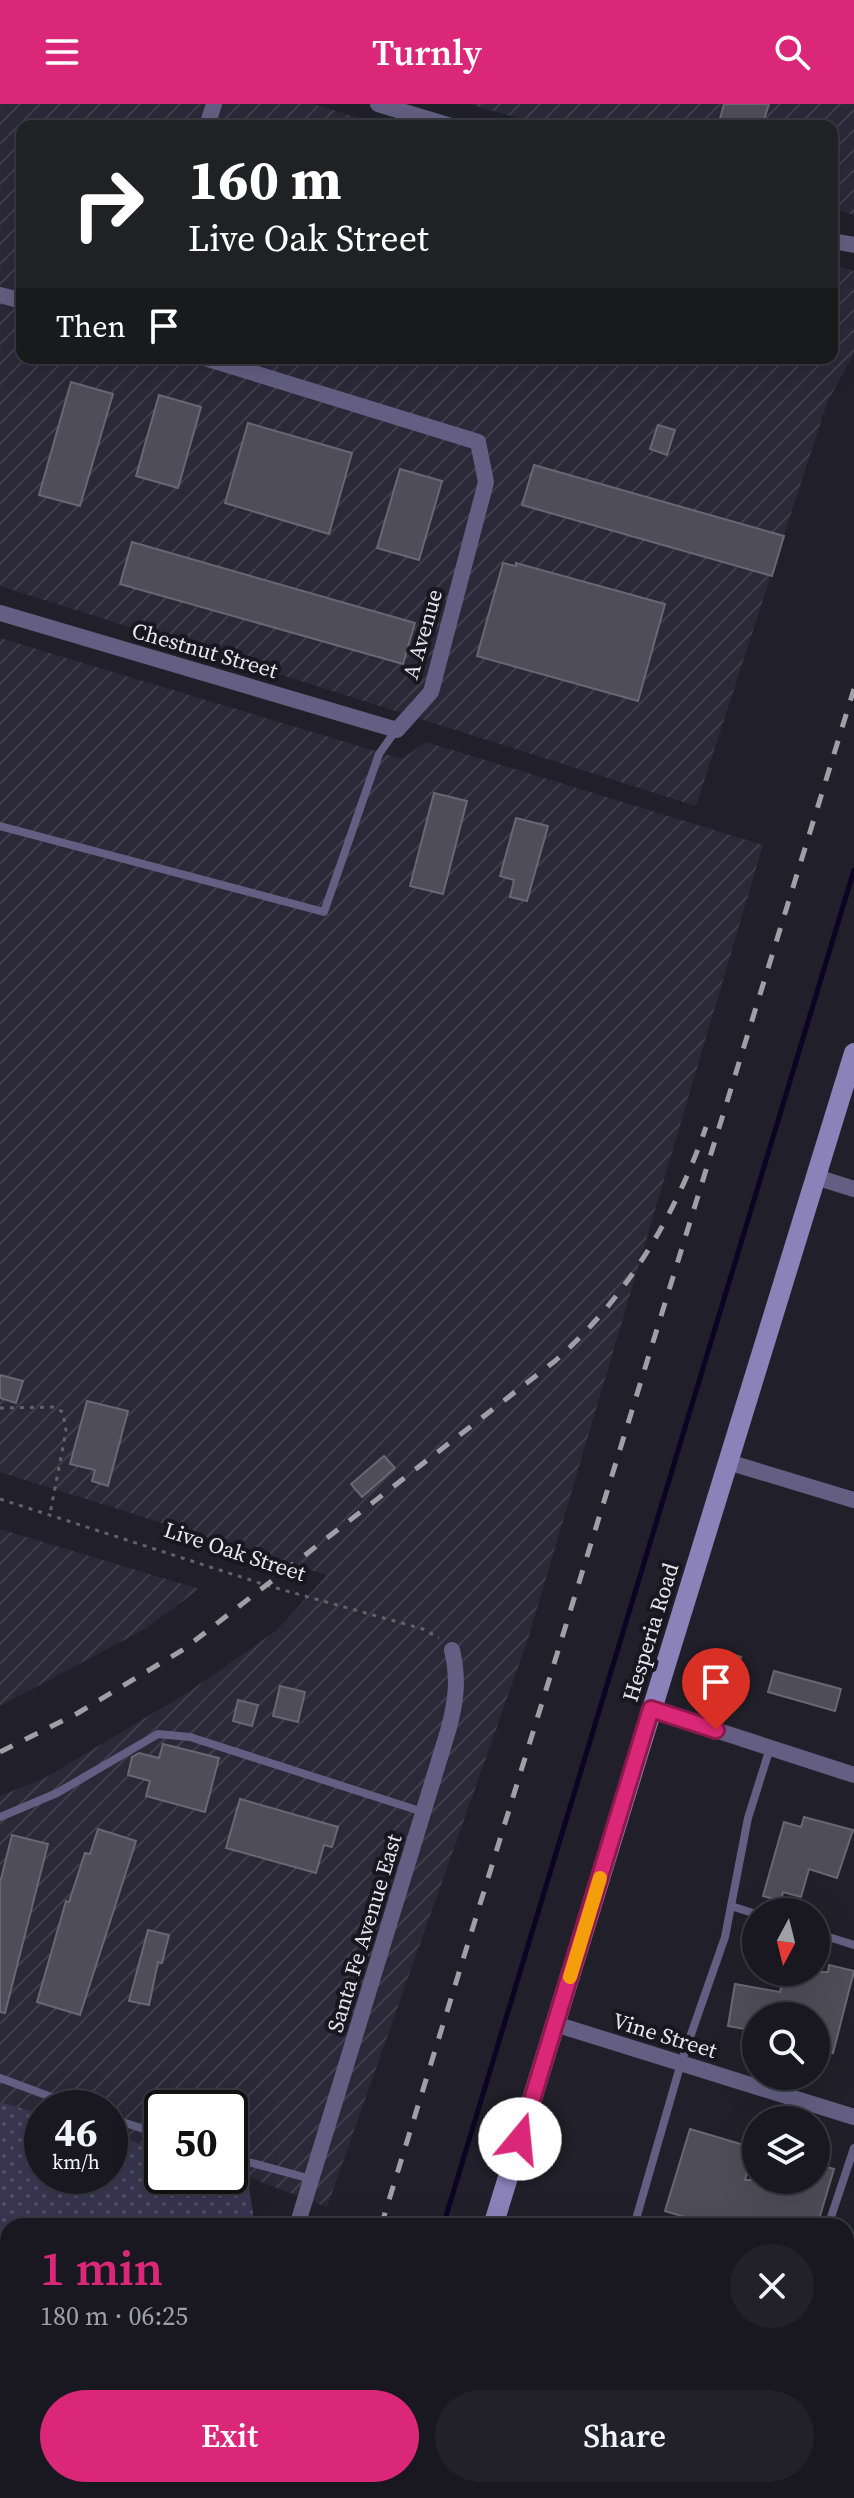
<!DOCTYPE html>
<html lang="en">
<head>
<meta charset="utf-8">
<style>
  body { margin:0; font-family:"Source Serif 4",serif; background:#222129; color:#f1f3f6; height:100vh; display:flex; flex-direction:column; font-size:30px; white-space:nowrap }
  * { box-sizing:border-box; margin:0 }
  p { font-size:26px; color:#9fa0a5 }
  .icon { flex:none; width:44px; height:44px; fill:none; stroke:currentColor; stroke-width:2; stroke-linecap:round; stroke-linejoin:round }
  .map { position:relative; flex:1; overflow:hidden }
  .side { position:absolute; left:0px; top:2114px; width:854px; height:280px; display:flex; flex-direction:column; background:#191820; border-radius:24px 24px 0 0; box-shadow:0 8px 32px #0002,0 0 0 2px #37373e }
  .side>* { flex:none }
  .top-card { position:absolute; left:16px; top:16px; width:822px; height:244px; border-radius:16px; box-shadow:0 8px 32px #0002,0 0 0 2px #37373e; background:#202124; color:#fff; overflow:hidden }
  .needle { width:52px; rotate:187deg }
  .fabs { position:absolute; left:742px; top:1794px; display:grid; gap:16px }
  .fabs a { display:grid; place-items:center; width:88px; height:88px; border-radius:50%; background:#191820; box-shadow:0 8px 32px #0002,0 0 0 2px #37373e; font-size:40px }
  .speed { position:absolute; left:24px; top:1986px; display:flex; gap:16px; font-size:40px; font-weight:700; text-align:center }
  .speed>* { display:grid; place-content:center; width:104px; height:104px; border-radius:50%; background:#191820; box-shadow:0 8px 32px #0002,0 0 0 2px #37373e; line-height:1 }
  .speed small { font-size:20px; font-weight:400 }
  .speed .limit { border:4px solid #111; border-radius:12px; background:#fff; color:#111 }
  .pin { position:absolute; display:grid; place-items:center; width:68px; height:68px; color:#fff; margin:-82px -34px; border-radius:50% 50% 50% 0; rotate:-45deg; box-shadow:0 0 8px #0007 }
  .pin .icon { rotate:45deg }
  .me { position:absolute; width:88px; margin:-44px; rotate:17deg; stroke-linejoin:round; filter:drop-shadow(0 0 6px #0008) }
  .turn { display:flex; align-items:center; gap:28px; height:168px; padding:0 40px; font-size:36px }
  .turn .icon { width:104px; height:104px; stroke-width:2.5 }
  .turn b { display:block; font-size:56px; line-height:68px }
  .then { display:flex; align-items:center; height:76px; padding:0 40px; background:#0003; gap:16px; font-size:30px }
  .round { display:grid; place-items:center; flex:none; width:84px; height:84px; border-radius:42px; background:#222129 }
  .summary { display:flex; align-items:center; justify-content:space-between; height:136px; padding:0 40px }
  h1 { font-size:48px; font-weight:600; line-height:60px; color:#db2777 }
  .button { display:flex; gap:16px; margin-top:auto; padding:16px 40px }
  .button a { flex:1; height:92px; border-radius:48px; background:#db2777; color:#fff; font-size:32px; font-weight:600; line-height:92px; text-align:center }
  .button a+a { background:#222129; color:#f1f3f6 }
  header { display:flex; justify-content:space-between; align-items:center; height:104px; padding:0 40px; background:#db2777; color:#fff; font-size:36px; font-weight:600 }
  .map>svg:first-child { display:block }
</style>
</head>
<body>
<header><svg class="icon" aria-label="menu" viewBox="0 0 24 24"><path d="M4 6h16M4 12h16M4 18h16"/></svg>Turnly<svg class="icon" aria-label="search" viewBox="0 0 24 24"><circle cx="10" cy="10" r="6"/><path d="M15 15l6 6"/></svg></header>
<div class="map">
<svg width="854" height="2394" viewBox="0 0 854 2394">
  <defs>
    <pattern id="industrial-furrows" width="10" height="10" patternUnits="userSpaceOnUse" patternTransform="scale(2)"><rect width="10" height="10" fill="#2b2838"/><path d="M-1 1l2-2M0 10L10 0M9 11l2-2" fill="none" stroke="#403d4b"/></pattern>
    <pattern id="grass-dots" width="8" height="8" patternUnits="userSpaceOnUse" patternTransform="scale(2)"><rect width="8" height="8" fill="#3a3651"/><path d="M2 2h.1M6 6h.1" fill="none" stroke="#56536a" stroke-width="1.8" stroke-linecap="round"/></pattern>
  </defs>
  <rect width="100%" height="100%" fill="#21202a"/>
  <g fill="url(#industrial-furrows)">
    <polygon points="0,0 314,0 385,22 22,22 22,254 832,254 832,160 854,167 854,249 827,299 696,702 0,482"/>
    <polygon points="469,0 854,0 854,111 832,104 832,22 546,22"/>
    <polygon points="0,534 402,655 426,638 763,741 528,1535 327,2103 230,2066 230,2004 162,2004 162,2046 110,2031 110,2004 42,2004 42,2010 0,1998 0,1692 45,1674 190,1587 276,1527 327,1471 0,1368"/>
    <polygon points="0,1425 199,1485 145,1525 0,1602"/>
  </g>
  <g fill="url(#grass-dots)">
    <polygon points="0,1998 42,2010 42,2072 110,2072 110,2031 162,2046 162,2072 230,2072 230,2066 247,2071 255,2122 8,2122 8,2323 0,2321"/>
    <polygon points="451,2386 785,2386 782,2394 449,2394"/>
  </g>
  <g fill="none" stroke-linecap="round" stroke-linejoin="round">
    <g stroke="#0c0422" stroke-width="5">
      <polyline points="443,2122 854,766"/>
      <polyline points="361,2394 363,2386"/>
    </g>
  </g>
  <g fill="#4e4d58" stroke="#686773" stroke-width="2">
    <polygon points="724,0 769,0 762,22 718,22"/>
    <polygon points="71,278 113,290 80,402 39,391"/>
    <polygon points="159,291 201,303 178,384 136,372"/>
    <polygon points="248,319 352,349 329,430 225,399"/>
    <polygon points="658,321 675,326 667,351 650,345"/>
    <polygon points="534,361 784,432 772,472 522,401"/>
    <polygon points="400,365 442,377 419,456 377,444"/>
    <polygon points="132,438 415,519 403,560 120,480"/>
    <polygon points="503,459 516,462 516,459 665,500 638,597 477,552"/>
    <polygon points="434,689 467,697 443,790 410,782"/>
    <polygon points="516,714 548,722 527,797 510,793 514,776 500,772"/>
    <polygon points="0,1271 23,1277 16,1299 0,1294"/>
    <polygon points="87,1297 128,1307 108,1382 92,1377 95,1366 70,1360"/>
    <polygon points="384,1352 395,1364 362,1393 351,1380"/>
    <polygon points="725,1548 741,1553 734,1577 718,1572"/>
    <polygon points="774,1567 841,1585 835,1607 768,1588"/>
    <polygon points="280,1582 305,1588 298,1618 273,1612"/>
    <polygon points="238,1596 258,1601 252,1622 233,1617"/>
    <polygon points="163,1640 219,1654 205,1708 146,1692 150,1677 128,1671 132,1653 139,1649 159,1654"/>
    <polygon points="240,1695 338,1723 332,1743 324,1741 316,1769 226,1744"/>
    <polygon points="804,1713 853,1726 837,1774 809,1765 801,1793 783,1788 781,1797 763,1792 784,1718 801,1723"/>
    <polygon points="98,1725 136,1737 80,1911 37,1898 66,1797 69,1798 85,1749 90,1750"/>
    <polygon points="12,1731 48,1740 5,1909 0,1908 0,1779"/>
    <polygon points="148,1826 169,1831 162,1859 158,1858 149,1901 129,1897"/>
    <polygon points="829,1861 854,1867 833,1949 816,1945 816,1912 756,1912 756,1927 728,1922 735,1880 780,1888 785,1868 828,1868"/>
    <polygon points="690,2025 754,2044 745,2076 816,2076 816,2060 834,2065 817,2122 715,2122 665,2107"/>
  </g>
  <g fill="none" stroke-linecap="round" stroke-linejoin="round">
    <g stroke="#63626b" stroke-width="3" stroke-dasharray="4 6" stroke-linecap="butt">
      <polyline points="0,1304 53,1303 63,1308 66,1327 50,1410"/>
      <polyline points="0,1395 269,1482 423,1525 439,1534"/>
    </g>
    <g stroke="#645f82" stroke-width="8">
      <polyline points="0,722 324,808 379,650 396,626"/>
      <polyline points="0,1713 57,1689 158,1630 190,1633 423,1708"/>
      <polyline points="731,1802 756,1810"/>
      <polyline points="816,1829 854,1841"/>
      <polyline points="0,1974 81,2004"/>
      <polyline points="110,2014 162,2031"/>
      <polyline points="230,2053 311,2075"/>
      <polyline points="636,2116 655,2122"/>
      <polyline points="634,2122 681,1959 725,1833 748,1714 770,1644"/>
      <polyline points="828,2122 854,2044"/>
      <polyline points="846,2182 854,2184"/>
      <polyline points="824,2394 826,2386"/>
    </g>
    <g stroke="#645f82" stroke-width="16">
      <polyline points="378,0 451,22"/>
      <polyline points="207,22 214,0"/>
      <polyline points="832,137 854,141"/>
      <polyline points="0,191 22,197"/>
      <polyline points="0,509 397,626 431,588 486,378 478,338 205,254"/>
      <polyline points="816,1073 854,1085"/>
      <polyline points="728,1358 854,1396"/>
      <polyline points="651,1605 854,1671"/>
      <polyline points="555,1920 854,2013"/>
      <path d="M297,2122L448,1627C456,1598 459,1576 452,1546"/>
      <polyline points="213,2394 215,2386"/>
    </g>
    <g stroke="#8b82b9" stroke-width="20">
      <polyline points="493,2122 854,949"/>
      <polyline points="846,2354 854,2357"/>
      <polyline points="410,2394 412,2386"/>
    </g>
    <g stroke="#a09fa7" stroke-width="5" stroke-dasharray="14 14" stroke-linecap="butt">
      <path d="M0,1648L78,1609L184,1545L555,1257C627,1193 675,1113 706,1023"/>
      <polyline points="381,2122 854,585"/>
      <polyline points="298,2394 300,2386"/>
    </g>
  </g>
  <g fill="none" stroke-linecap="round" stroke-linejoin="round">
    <defs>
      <polyline id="route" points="520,2035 651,1605 716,1626"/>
    </defs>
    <use href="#route" stroke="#8e194d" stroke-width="20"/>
    <use href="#route" stroke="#db2777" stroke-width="14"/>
    <polyline stroke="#f59e0b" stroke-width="14" points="570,1873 600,1774"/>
  </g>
  <g text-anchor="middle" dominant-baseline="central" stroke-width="8" stroke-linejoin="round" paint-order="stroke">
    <g font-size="22" fill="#e8e7ee" stroke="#181720">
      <text transform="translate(422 530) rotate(-74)">A Avenue</text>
      <text transform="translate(205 546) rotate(16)">Chestnut Street</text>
      <text transform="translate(235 1447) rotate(18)">Live Oak Street</text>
      <text transform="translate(650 1528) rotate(-73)">Hesperia Road</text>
      <text transform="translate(364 1829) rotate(-73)">Santa Fe Avenue East</text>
      <text transform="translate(665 1931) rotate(17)">Vine Street</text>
    </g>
  </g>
</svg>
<div class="fabs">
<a><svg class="needle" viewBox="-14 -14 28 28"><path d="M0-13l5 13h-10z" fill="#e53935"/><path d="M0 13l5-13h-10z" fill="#9fa0a5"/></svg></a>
<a><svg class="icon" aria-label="search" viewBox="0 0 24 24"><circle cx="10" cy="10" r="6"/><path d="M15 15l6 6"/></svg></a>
<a><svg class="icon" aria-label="layers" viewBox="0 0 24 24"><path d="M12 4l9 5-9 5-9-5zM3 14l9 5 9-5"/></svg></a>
</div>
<div class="speed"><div>46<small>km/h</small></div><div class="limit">50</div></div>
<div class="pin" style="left:716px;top:1626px;background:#d93025"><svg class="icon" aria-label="arrive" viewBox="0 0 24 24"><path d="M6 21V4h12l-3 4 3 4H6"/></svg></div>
<svg class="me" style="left:520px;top:2035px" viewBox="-20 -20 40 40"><circle r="19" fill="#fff"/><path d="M0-13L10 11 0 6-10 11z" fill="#db2777"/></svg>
<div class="top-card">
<div class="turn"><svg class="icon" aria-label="right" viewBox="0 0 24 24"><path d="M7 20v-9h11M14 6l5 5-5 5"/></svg><div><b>160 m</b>Live Oak Street</div></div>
<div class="then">Then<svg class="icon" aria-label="arrive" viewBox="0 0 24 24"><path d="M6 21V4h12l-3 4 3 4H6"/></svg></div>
</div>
<section class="side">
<div class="summary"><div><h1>1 min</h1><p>180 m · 06:25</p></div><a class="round"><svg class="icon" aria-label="close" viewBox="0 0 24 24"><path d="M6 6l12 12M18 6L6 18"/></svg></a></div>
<div class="button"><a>Exit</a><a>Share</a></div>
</section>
</div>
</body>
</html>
